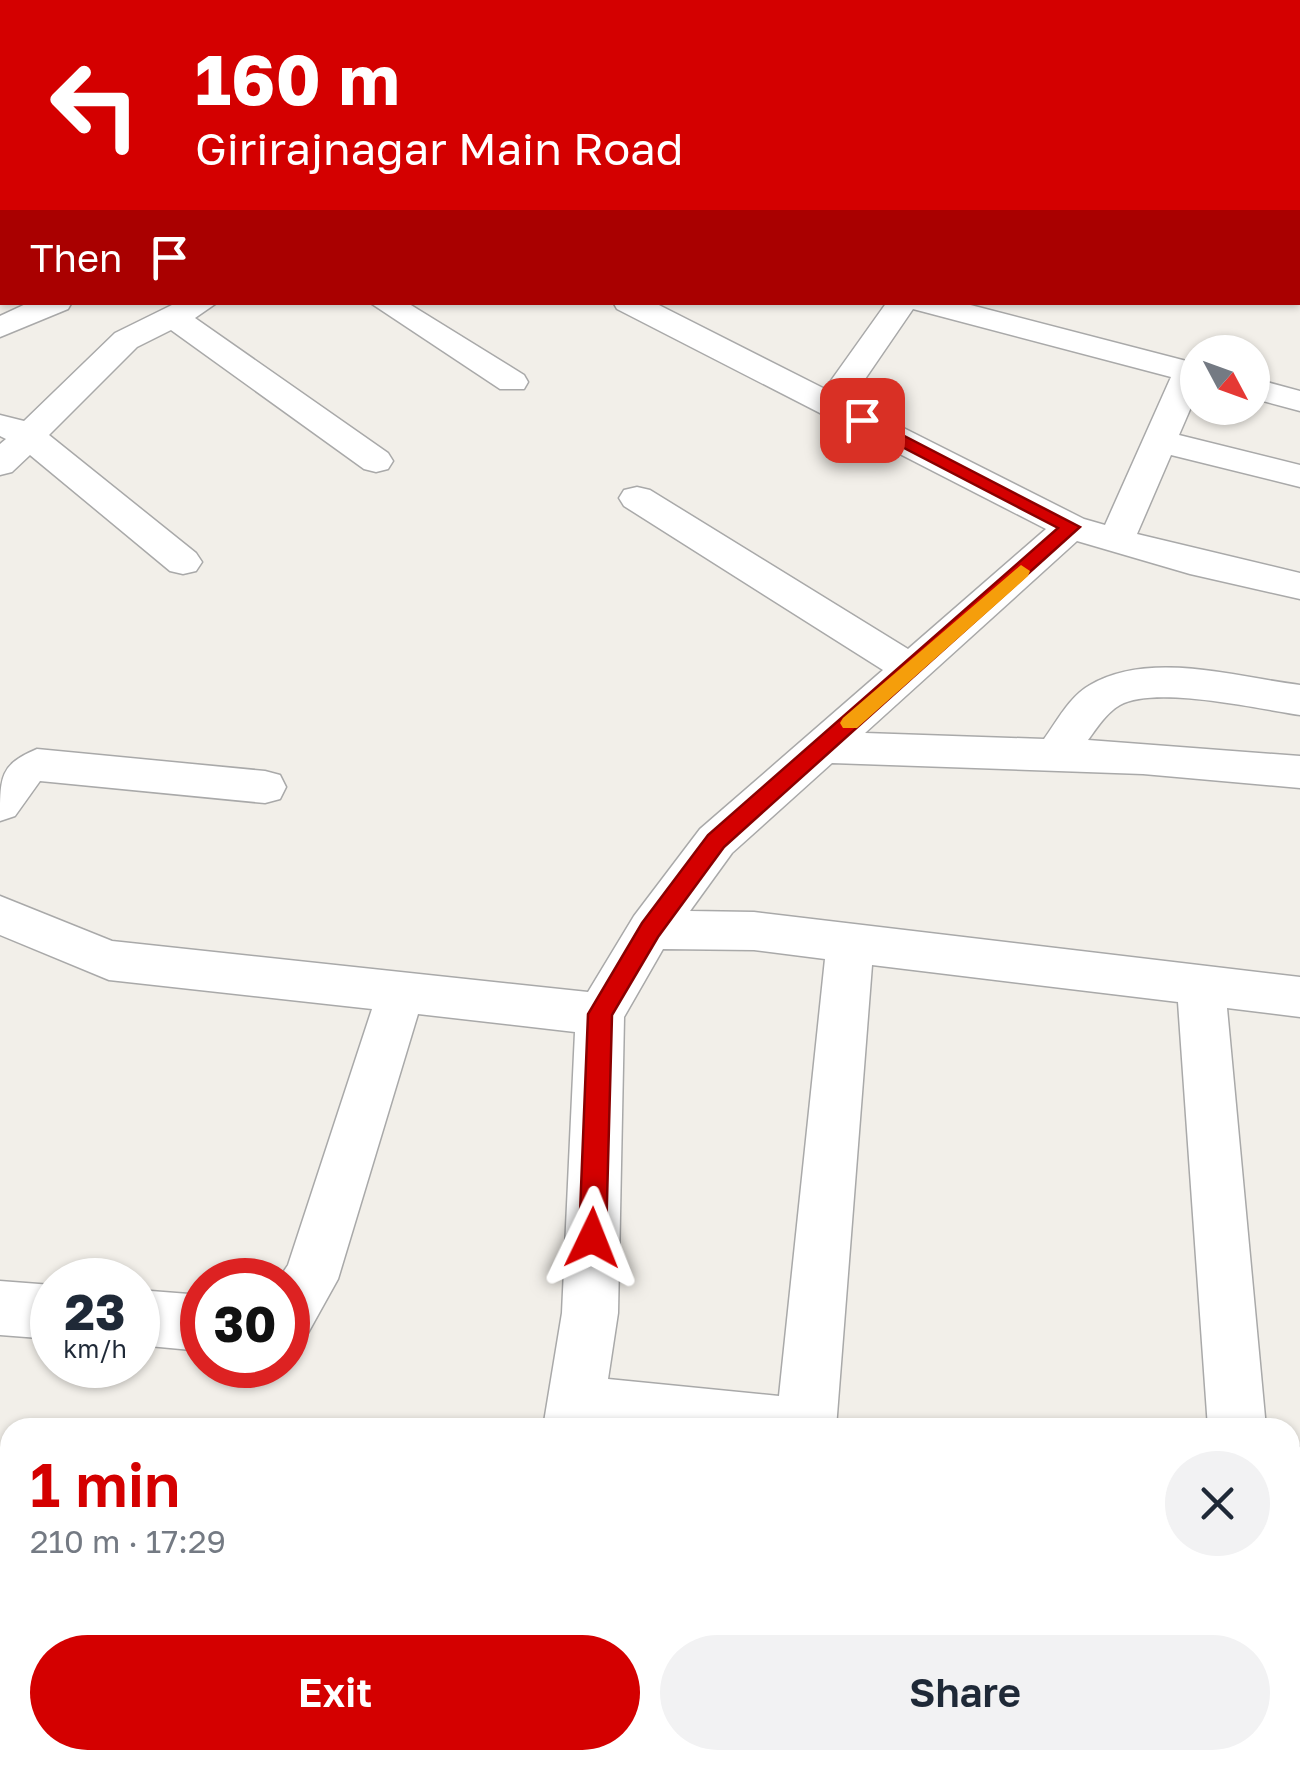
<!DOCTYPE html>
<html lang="en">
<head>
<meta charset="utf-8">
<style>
  body { margin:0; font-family:"Golos Text",sans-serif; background:#f2f2f3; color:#1f2937; height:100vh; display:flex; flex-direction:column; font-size:38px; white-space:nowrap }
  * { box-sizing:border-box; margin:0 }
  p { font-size:32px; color:#747a83 }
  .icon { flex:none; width:55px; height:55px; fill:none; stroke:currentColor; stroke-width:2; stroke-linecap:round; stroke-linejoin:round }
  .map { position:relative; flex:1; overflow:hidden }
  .side { position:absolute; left:0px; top:1418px; width:1300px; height:352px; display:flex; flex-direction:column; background:#fff; border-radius:30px 30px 0 0; box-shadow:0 2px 8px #0004 }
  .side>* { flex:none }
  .guide { position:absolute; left:0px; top:0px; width:1300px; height:305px; box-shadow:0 2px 8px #0004; background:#d40000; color:#fff; overflow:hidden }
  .needle { width:65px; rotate:131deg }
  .controls { position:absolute; left:1180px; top:335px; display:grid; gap:20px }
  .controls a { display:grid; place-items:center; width:90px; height:90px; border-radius:50%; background:#fff; box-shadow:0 2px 8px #0004; font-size:50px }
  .speed { position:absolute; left:30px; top:1258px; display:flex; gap:20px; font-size:50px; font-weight:700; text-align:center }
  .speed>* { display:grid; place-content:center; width:130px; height:130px; border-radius:50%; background:#fff; box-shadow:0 2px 8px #0004; line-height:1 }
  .speed small { font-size:25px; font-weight:400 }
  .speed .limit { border:15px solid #d22; background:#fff; color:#111 }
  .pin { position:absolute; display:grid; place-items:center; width:85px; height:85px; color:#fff; margin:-42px; border-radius:20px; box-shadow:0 5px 15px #0006 }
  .me { position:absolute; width:110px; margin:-55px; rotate:2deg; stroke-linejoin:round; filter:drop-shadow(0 0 8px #0008) }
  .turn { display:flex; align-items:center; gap:35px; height:210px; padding:0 30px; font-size:45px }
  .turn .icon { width:130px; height:130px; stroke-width:2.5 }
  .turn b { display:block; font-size:70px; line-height:85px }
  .then { display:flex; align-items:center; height:95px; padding:0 30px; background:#0003; gap:20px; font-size:38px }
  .round { display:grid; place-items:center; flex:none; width:105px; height:105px; border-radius:52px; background:#f2f2f3 }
  .summary { display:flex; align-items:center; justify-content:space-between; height:170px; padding:0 30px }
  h1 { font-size:60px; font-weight:600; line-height:75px; color:#d40000 }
  .action { display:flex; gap:20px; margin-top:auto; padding:20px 30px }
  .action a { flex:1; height:115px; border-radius:60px; background:#d40000; color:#fff; font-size:40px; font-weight:600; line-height:115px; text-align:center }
  .action a+a { background:#f2f2f3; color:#1f2937 }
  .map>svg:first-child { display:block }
</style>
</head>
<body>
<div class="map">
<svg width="1300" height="1769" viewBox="0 0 1300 1769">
  <rect width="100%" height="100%" fill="#f2efe9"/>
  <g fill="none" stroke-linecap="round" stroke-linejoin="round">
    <defs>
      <rect id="service" x="0" y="79" width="2" height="8"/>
      <g id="minor">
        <polygon points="657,0 685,0 687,2 659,2"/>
        <polygon points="1151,0 1182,0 1184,2 1153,2"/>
        <rect x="1298" y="30" width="2" height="14"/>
        <polygon points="1298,109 1300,110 1300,126 1298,125"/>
        <polygon points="1298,190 1300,191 1300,209 1298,208"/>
        <rect x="1298" y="280" width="2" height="19"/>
        <polygon points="30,302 72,302 68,309 0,337 0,316"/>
        <polygon points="178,302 218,302 195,318 388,453 393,461 388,469 376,472 364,469 171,330 137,347 49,435 196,553 202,562 196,571 183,574 170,571 30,455 12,472 0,475 0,444 6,439 0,436 0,415 24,421 115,333"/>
        <polygon points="369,302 406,302 524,375 528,382 524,389 500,389"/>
        <path d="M613,302H653L825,389L887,302H959L1198,364V391L1179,435L1300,465V487L1171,455L1137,534L1300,573V599L1190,574L1077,541L865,733L1044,739C1057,721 1070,696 1090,685C1150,650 1236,677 1300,685V715C1259,709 1155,685 1120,705C1106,713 1097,728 1088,740L1300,756V788L1143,774L832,763L732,853L690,911L754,912L1300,977V1017L1227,1008L1266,1428H1208L1178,1002L872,965L836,1428H543L562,1313L575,1032L418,1014L338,1279L308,1333L288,1342V1280H278L288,1265L372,1009L109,980L0,935V896L112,941L588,992L634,916L700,829L883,670L624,506L619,498L624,490L637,487L650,490L908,649L1046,529L617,309ZM913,309L1171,377L1105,525L1084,519L850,401ZM663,949L754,950L825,959L779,1396L608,1379L618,1313L624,1017Z"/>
        <polygon points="1252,378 1300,391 1300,411 1252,398"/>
        <path d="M37,749L265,771L280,775L286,787L280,799L265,803L40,781L15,816L0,821C0,775 0,765 37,749Z"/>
        <polygon points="0,1281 52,1285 52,1339 0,1335"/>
        <polygon points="138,1290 202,1295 202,1351 138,1345"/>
        <polygon points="1290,1446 1300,1447 1300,1507 1290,1506"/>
        <polygon points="401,1760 471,1760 467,1769 397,1769"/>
        <polygon points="501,1760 570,1760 574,1769 505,1769"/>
        <polygon points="797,1760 868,1760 872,1769 801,1769"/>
        <polygon points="1049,1760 1120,1760 1124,1769 1053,1769"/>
      </g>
      <g id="tertiary">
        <polyline points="436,2 442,0"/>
        <polyline points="485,2 491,0"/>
        <polyline points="0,196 2,195"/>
      </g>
    </defs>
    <use href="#service" stroke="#a9a9a9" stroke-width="3"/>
    <use href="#minor" stroke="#a9a9a9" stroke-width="3"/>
    <use href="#tertiary" stroke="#a9a9a9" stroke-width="58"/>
    <use href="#service" fill="#fff" fill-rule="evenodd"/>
    <use href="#minor" fill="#fff" fill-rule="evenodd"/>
    <use href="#tertiary" stroke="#fff" stroke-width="55"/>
  </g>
  <polygon fill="#d40000" stroke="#8a0000" stroke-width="2.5" points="862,414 1080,527 724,847 658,937 612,1015 606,1238 602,1248 592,1252 583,1248 579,1238 588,1014 642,923 708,835 1058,528 856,423 856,416"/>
  <polygon fill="#f59e0b" points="1021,565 1030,571 1028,576 857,728 843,728 840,723 843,718"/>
</svg>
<div class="controls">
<a><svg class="needle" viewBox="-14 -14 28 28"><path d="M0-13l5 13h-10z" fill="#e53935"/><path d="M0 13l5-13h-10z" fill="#747a83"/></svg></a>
</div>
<div class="speed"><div>23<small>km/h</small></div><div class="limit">30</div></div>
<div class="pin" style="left:862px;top:420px;background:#d93025"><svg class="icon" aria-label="arrive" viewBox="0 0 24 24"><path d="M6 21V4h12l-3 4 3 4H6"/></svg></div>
<svg class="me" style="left:592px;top:1238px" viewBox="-20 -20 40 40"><path d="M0-17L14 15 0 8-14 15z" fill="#d40000" stroke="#fff" stroke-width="4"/></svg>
<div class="guide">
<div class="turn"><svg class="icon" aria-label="left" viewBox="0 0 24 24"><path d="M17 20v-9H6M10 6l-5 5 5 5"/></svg><div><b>160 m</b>Girirajnagar Main Road</div></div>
<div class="then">Then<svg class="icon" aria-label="arrive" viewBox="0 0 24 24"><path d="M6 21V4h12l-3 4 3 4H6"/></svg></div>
</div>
<section class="side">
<div class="summary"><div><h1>1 min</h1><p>210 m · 17:29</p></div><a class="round"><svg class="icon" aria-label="close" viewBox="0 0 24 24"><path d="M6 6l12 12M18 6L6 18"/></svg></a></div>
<div class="action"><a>Exit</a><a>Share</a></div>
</section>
</div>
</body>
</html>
